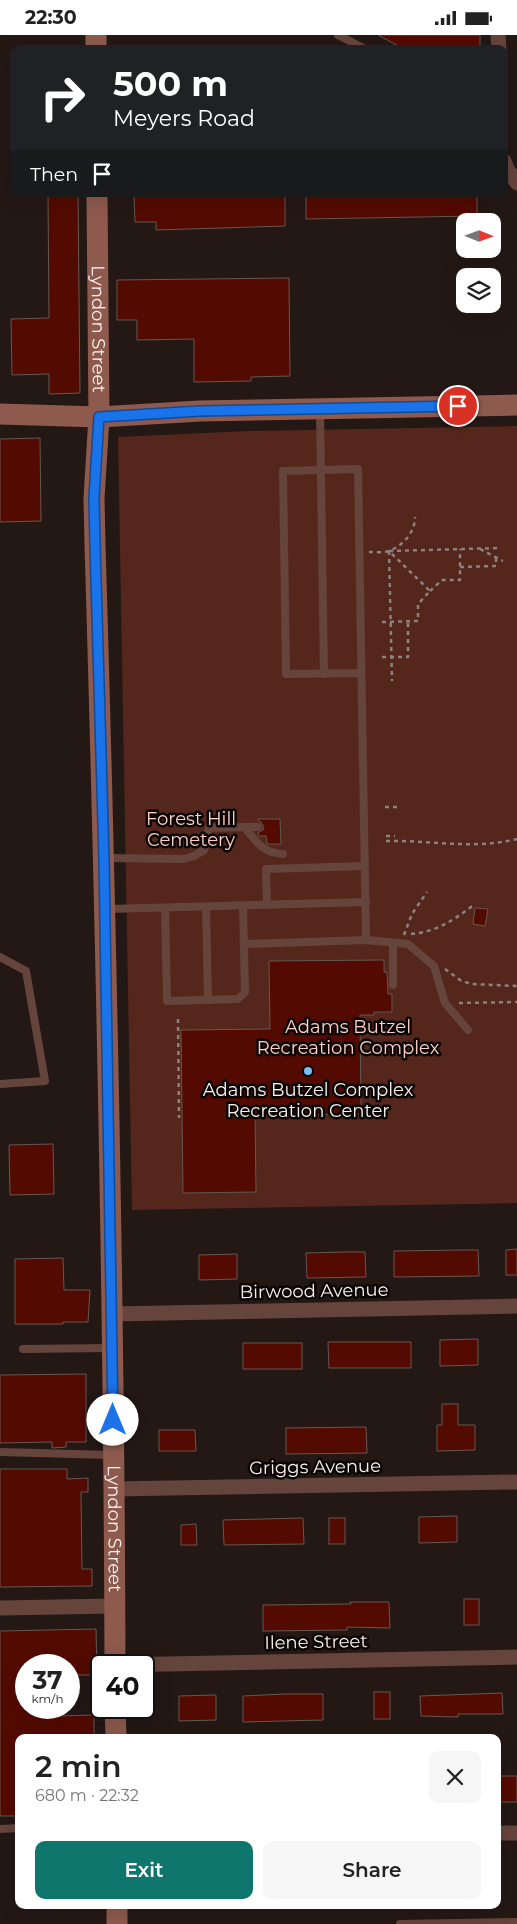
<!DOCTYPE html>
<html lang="en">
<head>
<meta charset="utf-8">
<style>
  body { margin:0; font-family:Montserrat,sans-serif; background:#f6f6f6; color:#222; height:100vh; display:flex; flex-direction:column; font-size:19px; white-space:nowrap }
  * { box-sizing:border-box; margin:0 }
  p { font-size:16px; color:#767676 }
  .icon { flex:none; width:28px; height:28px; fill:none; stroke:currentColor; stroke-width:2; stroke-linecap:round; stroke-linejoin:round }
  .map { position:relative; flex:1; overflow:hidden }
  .side { position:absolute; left:15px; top:1699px; width:486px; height:175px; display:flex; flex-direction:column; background:#fff; border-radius:10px; box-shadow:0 5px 20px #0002 }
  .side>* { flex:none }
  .hud { position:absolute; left:10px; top:10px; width:498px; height:152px; border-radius:10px; box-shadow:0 5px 20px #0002; background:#202124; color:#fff; overflow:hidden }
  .needle { width:32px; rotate:91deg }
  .fabs { position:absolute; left:456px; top:178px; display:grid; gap:10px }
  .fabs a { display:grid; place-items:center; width:45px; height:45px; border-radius:10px; background:#fff; box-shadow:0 5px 20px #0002; font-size:25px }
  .speed { position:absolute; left:15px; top:1619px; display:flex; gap:10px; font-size:25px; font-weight:700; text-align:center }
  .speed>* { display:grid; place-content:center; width:65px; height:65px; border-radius:50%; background:#fff; box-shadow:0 5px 20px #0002; line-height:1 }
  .speed small { font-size:12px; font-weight:400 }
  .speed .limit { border:2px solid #111; border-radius:8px; background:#fff; color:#111 }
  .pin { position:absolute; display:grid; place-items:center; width:42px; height:42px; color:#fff; margin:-21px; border:2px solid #fff; border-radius:50%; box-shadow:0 1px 5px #0007 }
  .me { position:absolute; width:55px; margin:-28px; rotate:0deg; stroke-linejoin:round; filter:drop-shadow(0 0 4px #0008) }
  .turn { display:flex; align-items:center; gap:18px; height:105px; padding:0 20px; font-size:22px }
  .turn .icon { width:65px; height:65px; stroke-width:2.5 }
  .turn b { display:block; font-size:35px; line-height:42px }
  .then { display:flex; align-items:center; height:48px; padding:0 20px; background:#0003; gap:10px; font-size:19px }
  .round { display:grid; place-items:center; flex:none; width:52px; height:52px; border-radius:10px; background:#f6f6f6 }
  .headline { display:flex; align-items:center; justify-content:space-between; height:85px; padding:0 20px }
  h1 { font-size:30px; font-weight:600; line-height:38px }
  .button { display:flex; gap:10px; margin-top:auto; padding:10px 20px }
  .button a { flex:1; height:58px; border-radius:10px; background:#0f766e; color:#fff; font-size:20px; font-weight:600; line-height:58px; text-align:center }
  .button a+a { background:#f6f6f6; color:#222 }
  .status { display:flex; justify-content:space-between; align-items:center; height:35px; padding:0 25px; background:#fff; direction:ltr }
  .status svg { height:14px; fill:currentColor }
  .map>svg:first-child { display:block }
</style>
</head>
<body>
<div class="status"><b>22:30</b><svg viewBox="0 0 49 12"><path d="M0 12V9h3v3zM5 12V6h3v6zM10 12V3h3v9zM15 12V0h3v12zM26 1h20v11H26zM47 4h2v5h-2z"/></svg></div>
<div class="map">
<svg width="517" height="1889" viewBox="0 0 517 1889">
  <rect width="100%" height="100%" fill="#241815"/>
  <polygon fill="#55271c" points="517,391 517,1168 132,1175 118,402 249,396"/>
  <g fill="#530a00" stroke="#665753">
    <polygon points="378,0 480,0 480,14 404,14"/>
    <polygon points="48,159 78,159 80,358 49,359 49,339 12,340 11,284 49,283"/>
    <polygon points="155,159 285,159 285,191 156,195 156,187 135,187 134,160"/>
    <polygon points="306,159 477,159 477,181 306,184"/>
    <polygon points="289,243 290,341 251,342 251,346 194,347 194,304 137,305 137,285 117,285 117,245"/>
    <polygon points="40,403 41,486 0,487 0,404"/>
    <polygon points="258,784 280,784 281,809 267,809 266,801 259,801 258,798 263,795 264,792 261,787 258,786"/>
    <polygon points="475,873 488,874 485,891 473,889"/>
    <polygon points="384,925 384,937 387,937 388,959 392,959 392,977 374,977 374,980 360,980 361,1079 255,1080 256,1157 183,1158 181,995 270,994 269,926"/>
    <polygon points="53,1109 54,1159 10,1160 9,1110"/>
    <polygon points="517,1214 517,1240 506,1240 506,1215"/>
    <polygon points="462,1215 478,1215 479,1241 394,1242 394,1216"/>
    <polygon points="343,1217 365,1217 366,1242 307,1243 306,1218"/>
    <polygon points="237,1219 237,1244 199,1245 199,1220"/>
    <polygon points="63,1223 64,1255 90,1255 88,1287 63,1287 63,1289 15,1289 15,1224"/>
    <polygon points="478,1304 478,1330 440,1331 440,1305"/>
    <polygon points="328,1307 411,1307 411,1333 329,1333"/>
    <rect x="243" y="1308" width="59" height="26"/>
    <polygon points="86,1339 86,1407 66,1407 66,1412 52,1413 52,1407 0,1408 0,1340"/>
    <polygon points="442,1369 458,1369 458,1390 475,1390 475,1415 437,1416 437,1390 442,1390"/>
    <polygon points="366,1392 367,1418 286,1419 286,1393"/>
    <polygon points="159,1395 195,1395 196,1416 159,1416"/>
    <polygon points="0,1434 67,1434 67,1444 88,1443 88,1457 81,1457 82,1534 92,1534 92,1551 0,1552"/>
    <polygon points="457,1481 457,1507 419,1508 419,1482"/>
    <polygon points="303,1483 304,1509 224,1510 223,1485"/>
    <rect x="329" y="1483" width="16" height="26"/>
    <polygon points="196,1489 197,1510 181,1510 181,1490"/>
    <rect x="464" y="1564" width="15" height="26"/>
    <polygon points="350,1567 389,1567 390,1593 347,1592 347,1595 263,1596 263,1570 351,1569"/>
    <polygon points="96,1594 97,1640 69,1640 69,1630 26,1630 26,1672 54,1672 54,1681 94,1680 94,1702 19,1702 19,1781 0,1781 0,1596"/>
    <rect x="374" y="1657" width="16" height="27"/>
    <polygon points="502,1658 503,1679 458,1679 458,1682 421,1681 420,1661"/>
    <polygon points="285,1659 323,1659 323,1685 243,1687 243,1661"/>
    <polygon points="216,1660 216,1685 179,1686 179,1661"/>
    <rect x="498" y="1741" width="19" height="26"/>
  </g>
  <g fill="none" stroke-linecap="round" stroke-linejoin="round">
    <g stroke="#8c827f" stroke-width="2.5" stroke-dasharray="4 4" stroke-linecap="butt">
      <polyline points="480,514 503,526"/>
      <polyline points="389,516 392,646"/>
      <polyline points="389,516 500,513"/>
      <path d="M369,517C375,517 384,518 389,516C404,510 415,497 415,482"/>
      <polyline points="460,532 496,531 496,523"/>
      <polyline points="430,556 442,545 460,545 460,514"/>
      <polyline points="382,587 418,586 418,569 430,556 389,516"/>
      <polyline points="382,622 408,622 408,586"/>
      <polyline points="385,772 399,772"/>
      <polyline points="386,801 395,801"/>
      <path d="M386,806C432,805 472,815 517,804"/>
      <path d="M411,899C436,897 452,886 471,872L475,871"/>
      <polyline points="404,900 412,879 427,857"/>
      <polyline points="445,934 460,945 471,949 517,951"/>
      <polyline points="459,968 517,967"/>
      <polyline points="178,984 179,1083"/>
    </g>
    <g stroke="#65443c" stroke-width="8">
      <polyline points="338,0 365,14"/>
      <polyline points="320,375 324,639"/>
      <polyline points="361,638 286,639 283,436 358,434 366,905"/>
      <polyline points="244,792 258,792"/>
      <path d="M106,823L184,824L194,821L204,815L209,793L244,792C258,808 261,817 283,819"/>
      <polyline points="267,870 266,834 365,831"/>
      <polyline points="206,872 208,965"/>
      <polyline points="165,873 167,966 238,964 245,957 243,871"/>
      <polyline points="107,874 366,867"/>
      <polyline points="393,908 393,950"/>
      <polyline points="244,909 366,905 408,909 434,931 445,968 468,995"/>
      <polyline points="0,922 26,936 45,1046 0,1049"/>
      <polyline points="23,1314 110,1313"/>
      <polyline points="0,1417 111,1420"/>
      <polyline points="0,1794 19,1793"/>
      <polyline points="400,1889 517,1887"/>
    </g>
    <g stroke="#65443c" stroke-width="15">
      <polyline points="498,0 499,14"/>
      <polyline points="504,126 507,134 517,148"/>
      <polyline points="112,1279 517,1271"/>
      <polyline points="114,1454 517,1447"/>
      <polyline points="0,1573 115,1571"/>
      <polyline points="115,1630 517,1622"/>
      <polyline points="498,1798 517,1798"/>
    </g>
    <g stroke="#8e5a4e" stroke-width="21">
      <polyline points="96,0 96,14"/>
      <path id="s1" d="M97,159L99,382L94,463L95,509C106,883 114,1256 115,1630"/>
      <polyline points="0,379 99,382 200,376 517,370"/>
      <polyline points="115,1672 116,1702"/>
      <polyline points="117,1870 117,1889"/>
    </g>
  </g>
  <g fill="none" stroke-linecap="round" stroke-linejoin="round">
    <defs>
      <polyline id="route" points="113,1385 104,824 95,509 94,463 99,382 200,376 458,371"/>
    </defs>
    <use href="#route" stroke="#114b97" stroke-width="12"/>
    <use href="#route" stroke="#1a73e8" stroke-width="9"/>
  </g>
  <circle fill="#78bff7" stroke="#090504" stroke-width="2" cx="308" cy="1036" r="5"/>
  <g text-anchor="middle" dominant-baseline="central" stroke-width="5" stroke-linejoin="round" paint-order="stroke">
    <g font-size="18" fill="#fbf2f0" stroke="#090504">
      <text stroke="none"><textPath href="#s1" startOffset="135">Lyndon Street</textPath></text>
      <text transform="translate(314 1256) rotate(-1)">Birwood Avenue</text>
      <text transform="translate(315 1432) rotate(-1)">Griggs Avenue</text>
      <text stroke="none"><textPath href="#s1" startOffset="1335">Lyndon Street</textPath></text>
      <text transform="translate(316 1607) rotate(-1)">Ilene Street</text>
    </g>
    <g font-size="18" fill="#fed0c5" stroke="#090504">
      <text x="191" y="784">Forest Hill<tspan x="191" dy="21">Cemetery</tspan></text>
      <text x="348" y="992">Adams Butzel<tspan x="348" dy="21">Recreation Complex</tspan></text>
    </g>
    <g font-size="18" fill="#fbf2f0" stroke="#090504">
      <text x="308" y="1055">Adams Butzel Complex<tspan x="308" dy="21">Recreation Center</tspan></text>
    </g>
  </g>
</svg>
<div class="fabs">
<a><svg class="needle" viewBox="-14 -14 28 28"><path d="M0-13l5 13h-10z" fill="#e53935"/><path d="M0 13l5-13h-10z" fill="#767676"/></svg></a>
<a><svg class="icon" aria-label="layers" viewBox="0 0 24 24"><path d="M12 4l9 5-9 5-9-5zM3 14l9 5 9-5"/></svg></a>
</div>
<div class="speed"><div>37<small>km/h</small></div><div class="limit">40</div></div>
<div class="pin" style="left:458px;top:371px;background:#d93025"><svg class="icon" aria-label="arrive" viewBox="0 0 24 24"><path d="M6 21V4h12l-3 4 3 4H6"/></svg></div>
<svg class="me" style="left:113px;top:1385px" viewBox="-20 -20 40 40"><circle r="19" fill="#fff"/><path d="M0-13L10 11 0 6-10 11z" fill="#1a73e8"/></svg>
<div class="hud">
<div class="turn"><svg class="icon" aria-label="right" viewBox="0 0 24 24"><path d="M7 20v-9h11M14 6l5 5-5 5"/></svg><div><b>500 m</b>Meyers Road</div></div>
<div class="then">Then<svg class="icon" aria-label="arrive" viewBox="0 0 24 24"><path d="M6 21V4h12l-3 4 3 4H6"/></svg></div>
</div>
<section class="side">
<div class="headline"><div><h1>2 min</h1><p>680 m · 22:32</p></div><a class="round"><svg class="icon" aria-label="close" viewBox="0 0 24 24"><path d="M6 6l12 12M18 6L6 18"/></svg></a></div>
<div class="button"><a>Exit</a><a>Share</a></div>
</section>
</div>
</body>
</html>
